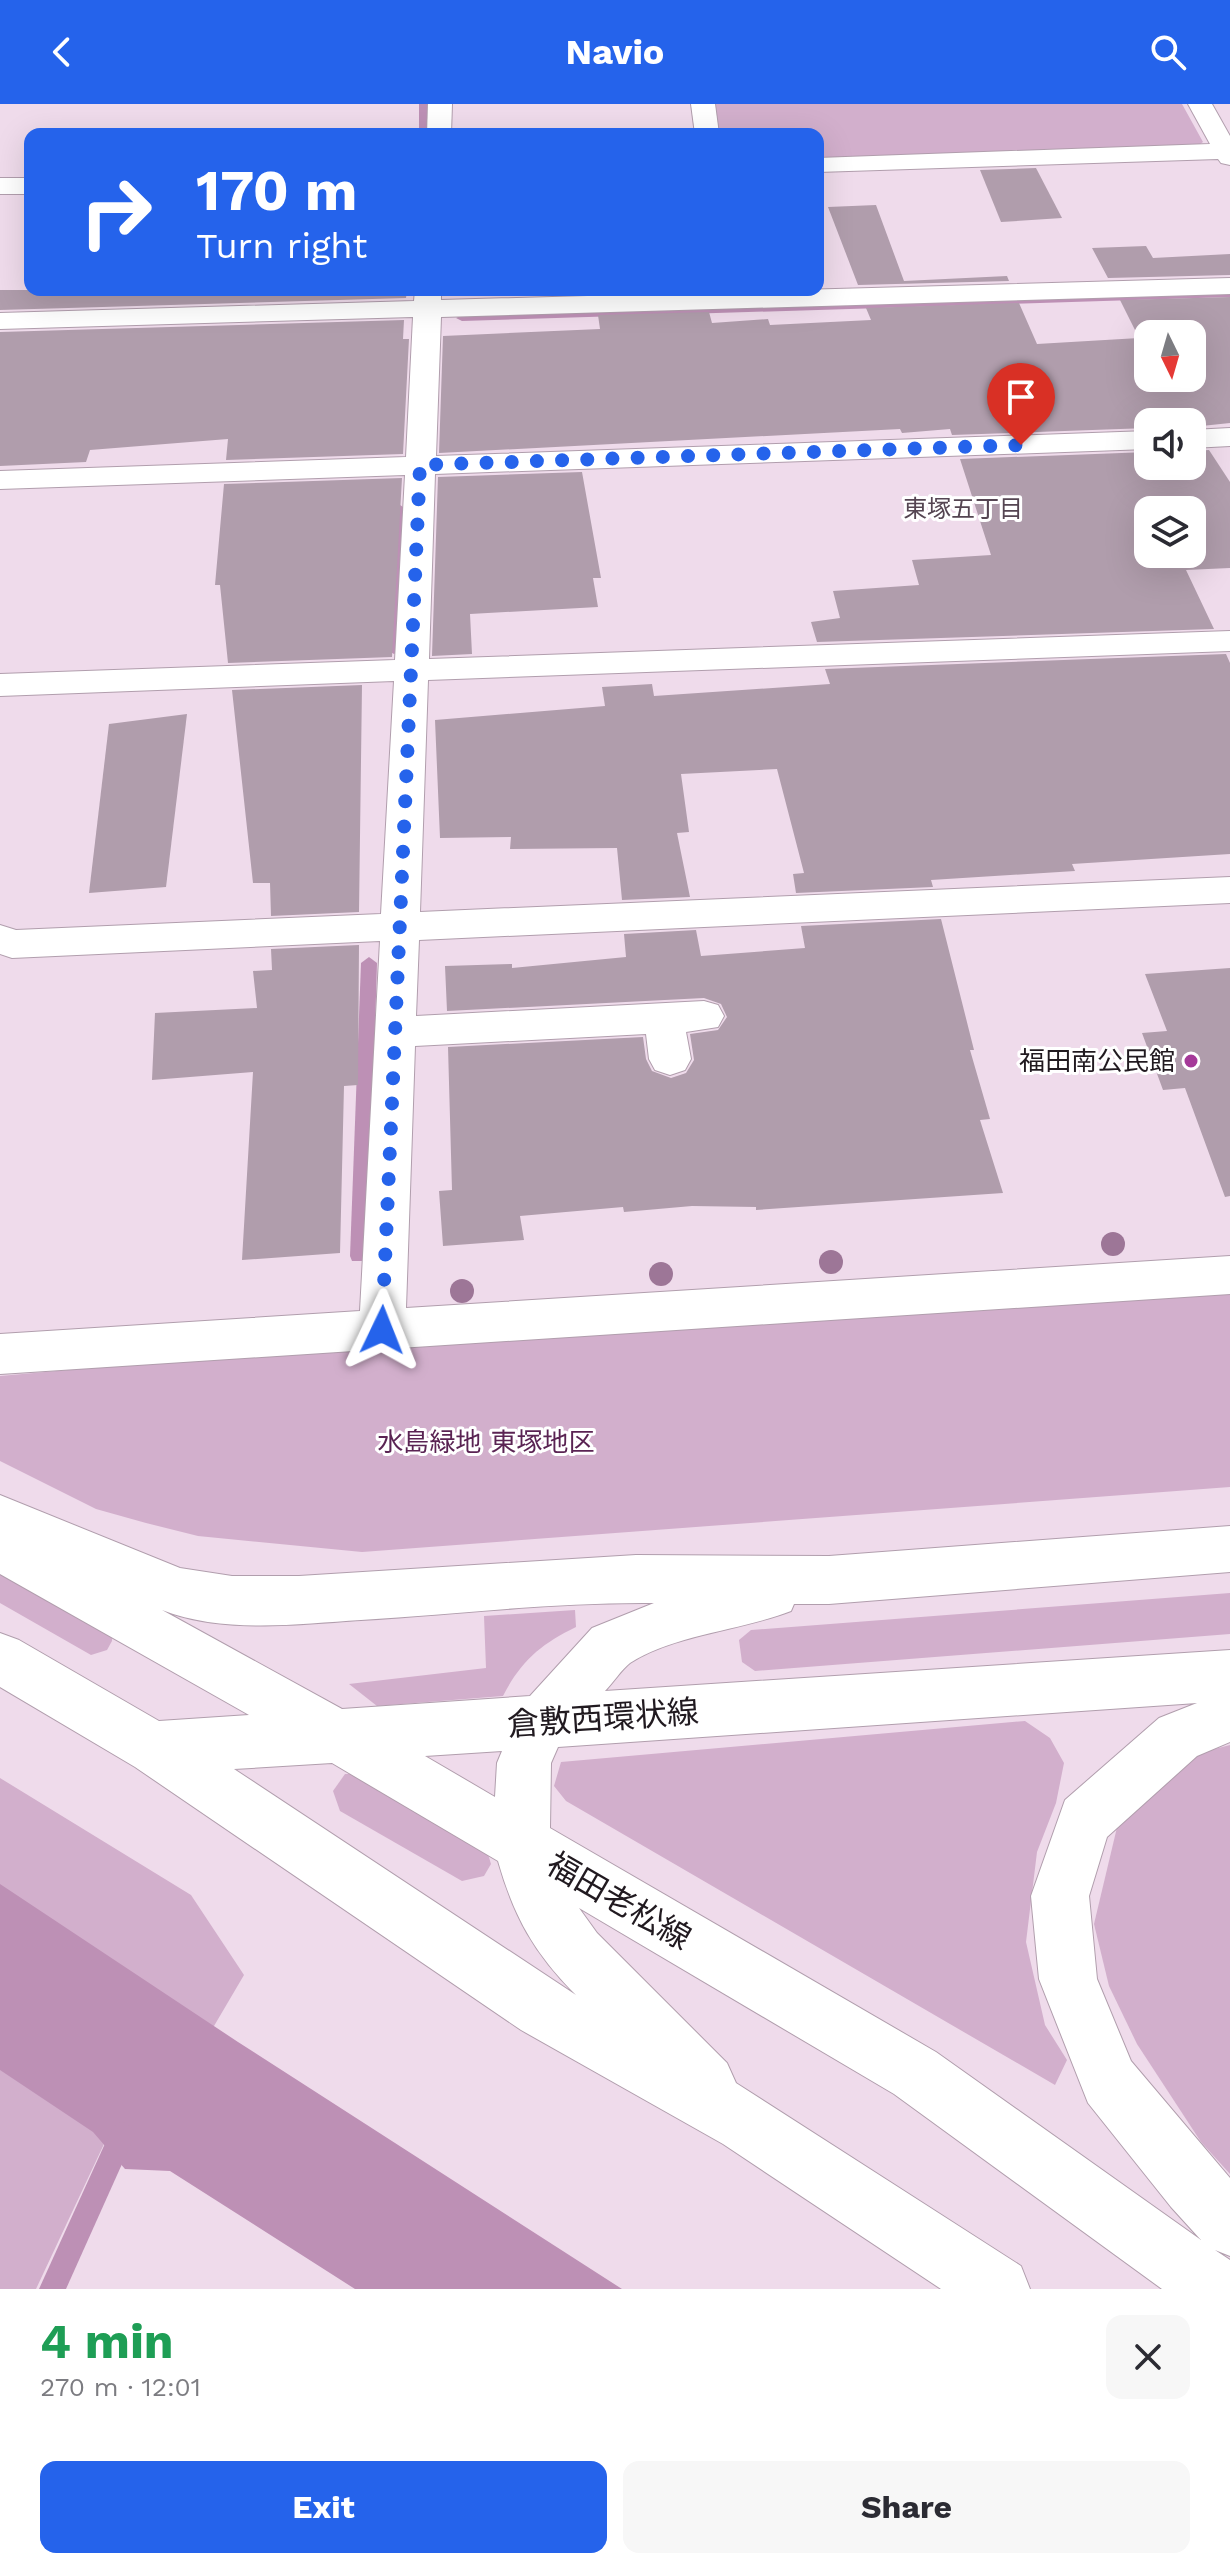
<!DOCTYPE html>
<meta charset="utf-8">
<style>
body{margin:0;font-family:"Work Sans","Noto Sans JP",sans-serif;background:#f7f7f7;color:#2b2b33;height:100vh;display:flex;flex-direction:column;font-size:30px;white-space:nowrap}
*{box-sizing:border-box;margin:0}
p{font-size:26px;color:#7c7c81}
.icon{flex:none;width:44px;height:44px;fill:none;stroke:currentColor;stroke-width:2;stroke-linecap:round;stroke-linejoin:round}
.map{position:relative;height:2185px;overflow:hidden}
.details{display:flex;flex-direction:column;background:#fff;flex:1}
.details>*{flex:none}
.guide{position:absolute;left:24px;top:24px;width:800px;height:168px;border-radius:16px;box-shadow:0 8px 32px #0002;background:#2563eb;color:#fff;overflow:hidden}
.needle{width:52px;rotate:175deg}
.fabs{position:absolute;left:1134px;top:216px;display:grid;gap:16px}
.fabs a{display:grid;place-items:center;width:72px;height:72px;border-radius:16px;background:#fff;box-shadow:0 8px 32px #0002;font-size:40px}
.pin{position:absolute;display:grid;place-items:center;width:68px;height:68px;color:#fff;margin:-82px -34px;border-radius:50% 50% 50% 0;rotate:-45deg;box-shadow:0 0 8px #0007}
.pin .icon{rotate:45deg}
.me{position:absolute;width:88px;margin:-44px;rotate:2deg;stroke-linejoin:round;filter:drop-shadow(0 0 6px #0008)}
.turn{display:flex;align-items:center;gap:28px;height:168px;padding:0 40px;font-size:36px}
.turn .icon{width:104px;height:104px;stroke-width:2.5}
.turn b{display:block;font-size:56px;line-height:68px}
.round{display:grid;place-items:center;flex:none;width:84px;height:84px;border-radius:16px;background:#f7f7f7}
.headline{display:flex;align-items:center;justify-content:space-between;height:136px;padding:0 40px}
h1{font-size:48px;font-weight:700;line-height:60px;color:#1e9e55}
.cta{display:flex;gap:16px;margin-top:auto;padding:16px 40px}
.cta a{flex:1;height:92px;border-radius:16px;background:#2563eb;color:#fff;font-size:32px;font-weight:700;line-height:92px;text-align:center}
.cta a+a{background:#f7f7f7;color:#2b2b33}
header{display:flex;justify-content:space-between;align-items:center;height:104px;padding:0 40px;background:#2563eb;color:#fff;font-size:36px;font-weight:700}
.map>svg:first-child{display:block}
.green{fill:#d2afcc}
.water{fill:#bd90b5}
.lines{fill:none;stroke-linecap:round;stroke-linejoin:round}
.stream{fill:#bd90b5;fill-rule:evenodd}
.building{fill:#b09dac;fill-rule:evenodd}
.minor-casing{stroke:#b19ead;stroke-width:2}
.secondary-casing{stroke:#b19ead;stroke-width:2}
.minor{fill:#fff;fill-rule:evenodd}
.secondary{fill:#fff;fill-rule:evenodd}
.tree{fill:#9d7697}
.route{stroke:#2563eb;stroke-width:14;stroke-dasharray:0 25.2}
.poi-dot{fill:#a53999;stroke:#fff;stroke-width:3}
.labels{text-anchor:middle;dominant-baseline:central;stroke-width:6;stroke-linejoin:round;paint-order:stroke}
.far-neighbourhood-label{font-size:24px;fill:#554552;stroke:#fff}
.poi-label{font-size:26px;fill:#211a20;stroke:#fff;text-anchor:end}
.park-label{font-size:26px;fill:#5a2353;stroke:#fff}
.near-street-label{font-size:32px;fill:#211a20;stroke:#fff}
</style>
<header><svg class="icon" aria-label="back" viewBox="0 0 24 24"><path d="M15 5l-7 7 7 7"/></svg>Navio<svg class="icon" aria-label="search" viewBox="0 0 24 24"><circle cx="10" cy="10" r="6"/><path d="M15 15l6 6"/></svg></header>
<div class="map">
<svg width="1230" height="2185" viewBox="0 0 1230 2185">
<rect width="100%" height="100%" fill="#efdbeb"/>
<g class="green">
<path d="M715,0h467l21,38 -7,5 -378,12v-25h-99z"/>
<path d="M1230,1187v196l-868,65 -164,-16 -52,-13 -50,-14 -96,-48v-85l158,-14z"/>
<path d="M0,1462l113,62 -1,13 -5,9 -16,5 -91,-52z"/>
<path d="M1230,1489v41l-475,37 -13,-9 -3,-22 12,-10z"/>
<path d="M575,1506l1,17c-35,17 -55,34 -73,69l-126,10 -28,-22 137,-16 -2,-52z"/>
<path d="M1025,1617l25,17 14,25 -8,40 -19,49 -11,90 19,83 22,35 -12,25 -489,-284 -12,-15 7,-24z"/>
<path d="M1230,1641v429l-29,-32 -64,-98 -28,-58 -15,-62 25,-105 61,-61z"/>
<path d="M345,1670h20l119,67 7,23 -7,12 -22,5 -122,-70 -7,-20z"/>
<path d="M0,1674l191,117 53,80 -30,51 -110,118 -68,145h-36z"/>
</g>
<path class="water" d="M0,1780l238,158 384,247h-267l-185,-118 -45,-2 -32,-37 -93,-62z"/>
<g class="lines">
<g class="stream">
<rect x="419" y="0" width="10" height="30"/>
<path d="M407,186h12v4l-10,2z"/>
<path d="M1230,187v6l-768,24 -6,-3 6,-3z"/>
<path d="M400,401l6,4 -5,141 -7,4 -7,-4 7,-141z"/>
<path d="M369,853l8,6 -9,293 -2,5h-14l-2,-5 11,-293z"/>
<path d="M122,2018l9,4 4,9 -69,154h-27l74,-163z"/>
</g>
</g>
<g class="building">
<path d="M1036,64l26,50 -61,4 -21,-52z"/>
<path d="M876,101l28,76 103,-5 2,5 -151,4 -30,-78z"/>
<path d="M1146,142l7,12 77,-4v21l-122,3 -16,-30z"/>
<path d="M0,186h407l-1,8 -406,12z"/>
<path d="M1230,193v126l-38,4v-5h-44v6l-196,7 -2,-6 -48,4 -2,-4 -461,24 4,-117 157,-7 -2,-14 111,-3 3,11 56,-4 2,6 101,-5 -5,-12 153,-5 18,41 102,-6 -19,-38zM1148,230h44v44h-44z"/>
<path d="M404,216l-1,19h6l-6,115 -177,6 2,-21 -138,11 -4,12 -86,4v-134z"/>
<path d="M1209,346l21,32v86l-44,2 28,59 -397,13 -6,-20 29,-4 -7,-27 86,-6 -7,-25 79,-5 -31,-96 188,-7v14h44v-15zM1148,406h44v44h-44z"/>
<path d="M582,368l19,106h-8l5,29 -128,7 2,40 -40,2 6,-179z"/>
<path d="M402,374l-10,179 -164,6 -8,-78h-5l9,-101z"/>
<path d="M1226,550l4,9v191l-158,10 3,7 -144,9 2,7 -137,6 -3,-19 11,-1 -27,-104 -96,5 8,58 -12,1 13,64 -68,3 -5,-52 -107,1 1,-12 -71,1 -5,-118 170,-14 -3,-19 50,-3 2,12 176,-12 -5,-15z"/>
<path d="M362,581l-3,227 -88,4 -1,-33h-17l-21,-193z"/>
<path d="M187,610l-21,173 -77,6 20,-169z"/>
<path d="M941,815l33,131h-4l20,69 -10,1 23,73 -247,17v-3l-64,-1 -68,6 -1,-5 -103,9 4,24 -81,6 -4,-55 13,-1 -4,-143 195,-10 3,22 6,12 19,7 15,-5 8,-13 -4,-26 28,-4 9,-13 -6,-13 -17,-6 -257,13 -2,-45 67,-2v4l114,-11 -2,-23 72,-4 5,26 104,-8 -4,-22z"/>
<path d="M359,841l-1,140 -14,1 -4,167 -98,7 11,-188 -101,8 3,-67 102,-5 -4,-37 19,-1 -1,-21z"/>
<path d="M1230,864v228l-5,1 -40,-109 -22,2 -21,-57 25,-2 -22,-57z"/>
</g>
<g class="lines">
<g class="minor-casing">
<g id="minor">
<path d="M428,0h24l-1,30h-24z"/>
<path d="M691,0h24l4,30h-24z"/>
<path d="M1188,0h24l18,32v29l-9,-2 -3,-4 -400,13v-14l392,-14z"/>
<rect x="0" y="74" width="30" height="16"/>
<path d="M1230,174v16l-789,23 -5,139 712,-25v18l-713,25 -6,185 801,-28v20l-802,29 -8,232 810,-35v26l-811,37 -3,76 288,-15 14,4 6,11 -6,11 -32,5 5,27 -6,11 -15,5 -15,-5 -6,-11 -3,-25 -231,12 -9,262 824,-52v38l-1230,80v-40l360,-23 20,-370 -368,17 -12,-4v-29l16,5 365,-16 13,-233 -394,15v-22l395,-14 10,-185 -405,14v-18l406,-14 7,-140 -413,12v-16l414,-12 1,-11h26v10z"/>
<path d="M1230,324v18l-38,2v-18z"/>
</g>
</g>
<g class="secondary-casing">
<path id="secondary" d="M0,1391l180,73 52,8h67l337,-21 193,1 401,-30v46l-401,32h-35l-3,7c-48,19 -119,24 -161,52 -9,7 -17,20 -25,28l625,-41v92l-33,14 -90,81 -18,59 8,83 34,82 99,117v78l-15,-6 15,10v29h-68l-268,-195 -315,-186 18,25 130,130 9,20 285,183 9,23h-89l-218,-145 -202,-114 -386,-263 -135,-80v-54l19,7 140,81 90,-6 -249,-141zM654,1499l-62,25 -62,68 -188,13 -180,-99c61,24 135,14 199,10 97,-6 196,-18 293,-17zM1197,1599l-38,15 -94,82 -34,96 8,83 49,124 83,104 30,33 -265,-188 -386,-224 1,-65 7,-16zM502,1647l-5,12 -2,34 -70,-41zM332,1659l166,98c16,56 36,92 78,134l-342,-226z"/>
</g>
<use href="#minor" class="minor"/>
<use href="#secondary" class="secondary"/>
</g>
<g class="tree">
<circle cx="1113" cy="1140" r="12"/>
<circle cx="831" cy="1158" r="12"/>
<circle cx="661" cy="1170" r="12"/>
<circle cx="462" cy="1187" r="12"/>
</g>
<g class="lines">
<path class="route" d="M382,1226l38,-865 601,-20"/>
</g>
<circle class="poi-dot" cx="1191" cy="957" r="8"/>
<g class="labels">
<g class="far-neighbourhood-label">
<text x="963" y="405">東塚五丁目</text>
</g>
<g class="poi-label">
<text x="1175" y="957">福田南公民館</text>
</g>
<g class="park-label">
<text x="486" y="1338">水島緑地 東塚地区</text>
</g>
<g class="near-street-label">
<text transform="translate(603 1614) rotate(-4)">倉敷西環状線</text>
<text transform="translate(619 1797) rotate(30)">福田老松線</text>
</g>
</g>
</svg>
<div class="fabs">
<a><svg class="needle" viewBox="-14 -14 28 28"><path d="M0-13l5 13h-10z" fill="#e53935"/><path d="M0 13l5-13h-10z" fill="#7c7c81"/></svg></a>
<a><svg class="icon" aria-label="sound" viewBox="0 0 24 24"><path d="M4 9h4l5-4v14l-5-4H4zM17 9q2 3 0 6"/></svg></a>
<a><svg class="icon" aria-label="layers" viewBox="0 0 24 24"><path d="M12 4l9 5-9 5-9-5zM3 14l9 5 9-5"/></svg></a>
</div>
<div class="pin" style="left:1021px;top:341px;background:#d93025"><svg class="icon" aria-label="arrive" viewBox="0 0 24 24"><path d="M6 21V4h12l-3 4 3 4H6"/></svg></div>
<svg class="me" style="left:382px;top:1226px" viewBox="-20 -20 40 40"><path d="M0-17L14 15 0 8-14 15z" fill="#2563eb" stroke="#fff" stroke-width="4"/></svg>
<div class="guide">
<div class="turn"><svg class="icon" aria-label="right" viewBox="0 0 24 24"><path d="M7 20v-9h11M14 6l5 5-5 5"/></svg><div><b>170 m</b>Turn right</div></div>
</div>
</div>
<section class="details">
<div class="headline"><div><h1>4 min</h1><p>270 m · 12:01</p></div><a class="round"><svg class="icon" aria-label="close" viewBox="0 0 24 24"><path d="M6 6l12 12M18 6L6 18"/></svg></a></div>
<div class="cta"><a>Exit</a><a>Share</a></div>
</section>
